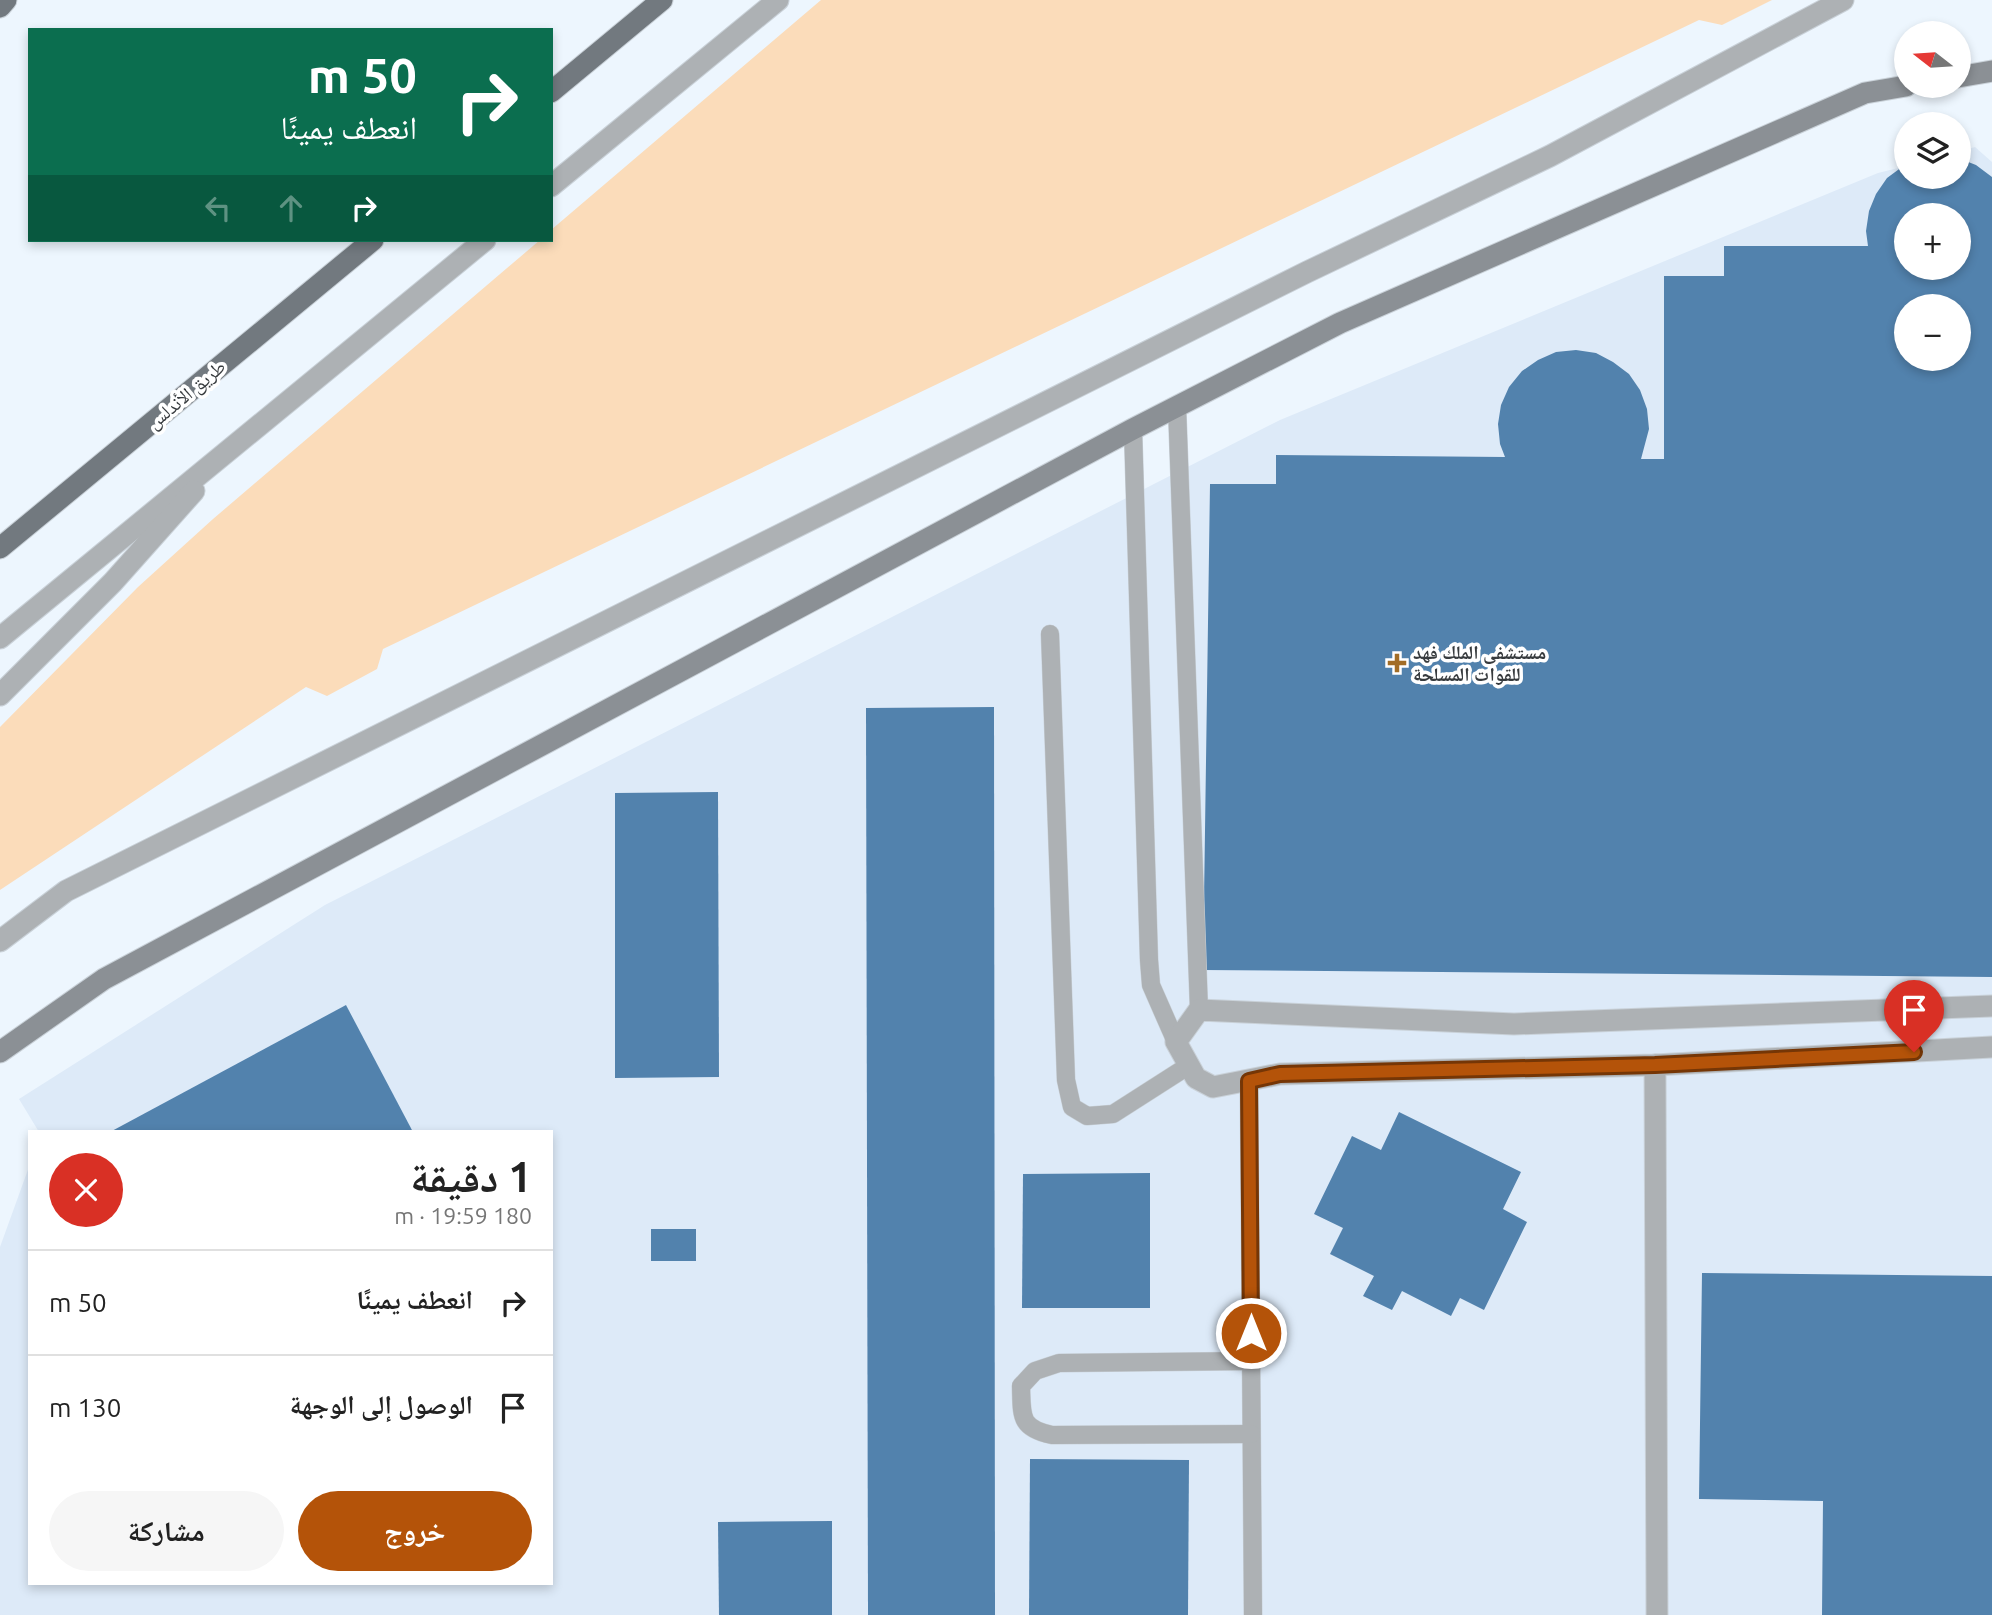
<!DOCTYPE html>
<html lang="ar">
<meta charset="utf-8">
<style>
body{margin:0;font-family:Ubuntu,"Noto Naskh Arabic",sans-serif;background:#f6f6f6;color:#222;direction:rtl;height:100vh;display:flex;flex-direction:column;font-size:26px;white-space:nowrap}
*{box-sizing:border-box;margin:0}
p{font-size:23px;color:#767676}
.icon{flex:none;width:38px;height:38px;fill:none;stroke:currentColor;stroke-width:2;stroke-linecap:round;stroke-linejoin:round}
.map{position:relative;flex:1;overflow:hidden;direction:ltr}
.side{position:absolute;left:28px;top:1130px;width:525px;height:455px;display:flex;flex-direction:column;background:#fff;border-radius:0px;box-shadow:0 4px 10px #0003;direction:rtl}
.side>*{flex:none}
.hud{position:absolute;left:28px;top:28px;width:525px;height:214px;border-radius:0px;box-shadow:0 4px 10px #0003;direction:rtl;background:#0b6e4f;color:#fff;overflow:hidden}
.needle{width:46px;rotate:287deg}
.fabs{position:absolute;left:1894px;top:21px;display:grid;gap:14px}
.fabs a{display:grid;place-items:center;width:77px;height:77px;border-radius:50%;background:#fff;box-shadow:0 4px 10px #0003;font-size:35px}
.pin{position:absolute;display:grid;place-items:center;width:60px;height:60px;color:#fff;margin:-72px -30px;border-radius:50% 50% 50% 0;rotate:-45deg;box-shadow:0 0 7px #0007}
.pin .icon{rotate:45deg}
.me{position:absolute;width:77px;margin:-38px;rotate:0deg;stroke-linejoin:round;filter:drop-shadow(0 0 5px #0008)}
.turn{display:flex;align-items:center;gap:24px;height:147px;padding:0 21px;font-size:32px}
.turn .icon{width:91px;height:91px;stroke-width:2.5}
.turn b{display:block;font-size:49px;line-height:60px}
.lanes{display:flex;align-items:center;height:66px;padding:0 21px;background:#0003;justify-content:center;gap:35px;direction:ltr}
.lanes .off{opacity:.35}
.round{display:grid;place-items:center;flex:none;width:74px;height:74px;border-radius:37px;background:#f6f6f6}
.overview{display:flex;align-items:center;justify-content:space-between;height:119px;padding:0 21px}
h1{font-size:42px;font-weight:700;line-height:52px}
.action{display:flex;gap:14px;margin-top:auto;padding:14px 21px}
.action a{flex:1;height:80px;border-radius:42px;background:#b45309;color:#fff;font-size:28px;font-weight:700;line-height:80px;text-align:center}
.action a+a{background:#f6f6f6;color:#222}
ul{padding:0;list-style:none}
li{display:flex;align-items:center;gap:21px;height:105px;padding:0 21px;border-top:2px solid #e0e0e0}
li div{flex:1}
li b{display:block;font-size:26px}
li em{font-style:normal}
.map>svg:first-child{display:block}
.built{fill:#ddeaf8;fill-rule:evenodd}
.green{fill:#fbdcba}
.building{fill:#5282ad;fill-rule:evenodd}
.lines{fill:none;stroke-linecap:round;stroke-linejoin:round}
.lane-casing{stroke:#c9d1d8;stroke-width:19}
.street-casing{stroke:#c9d1d8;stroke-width:23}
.secondary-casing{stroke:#c9d1d8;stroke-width:23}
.primary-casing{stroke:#c9d1d8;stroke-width:23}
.lane{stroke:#adb1b4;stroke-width:18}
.street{stroke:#adb1b4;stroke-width:21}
.secondary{stroke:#8b9095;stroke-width:21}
.primary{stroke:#72797f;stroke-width:21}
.route-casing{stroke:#753606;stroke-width:18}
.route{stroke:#b45309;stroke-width:12}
.poi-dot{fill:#a26d26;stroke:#fff;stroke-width:2.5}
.labels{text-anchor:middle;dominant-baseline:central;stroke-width:7;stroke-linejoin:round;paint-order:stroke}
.street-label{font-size:19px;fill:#373b3e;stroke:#fff}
.poi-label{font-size:19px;font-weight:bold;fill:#373b3e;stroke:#fff;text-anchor:start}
</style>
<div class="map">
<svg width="1992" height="1615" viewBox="0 0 1992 1615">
<rect width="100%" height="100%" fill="#edf6fe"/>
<path class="built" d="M1975,147l17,15v1453h-1992v-368l30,-83v420h521v-452h-512l-20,-33 306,-194 955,-485 598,-247 28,-7v11h52v-25zM1906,215h52v53h-52zM1906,306h52v53h-52z"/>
<path class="green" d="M821,0h951l-50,25 -23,-5 -1316,629 -6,20 -50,27 -21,-9 -306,203v-163l138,-140 75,-68 327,-279h11v-10z"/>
<g class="building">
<path d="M1958,158l18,7 16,12v800l-789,-7 7,-486h66v-29l229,2 -5,-13 -2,-20 3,-19 8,-18 13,-16 16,-11 18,-8 20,-2 20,3 17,9 16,12 11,16 7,19 2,20 -8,30h23v-183h60v-30h144l-2,-15 3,-20 7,-17 11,-16 19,-14v13h52zM1906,215h52v53h-52zM1906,306h52v53h-52z"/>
<path d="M994,707l1,908h-127l-2,-907z"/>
<path d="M718,792l1,285 -104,1v-285z"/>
<path d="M346,1005l67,127h-303z"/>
<path d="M1399,1112l122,60 -18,37 24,13 -43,88 -24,-12 -9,18 -49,-25 -10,19 -29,-14 11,-20 -44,-22 13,-26 -29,-14 38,-78 29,14z"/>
<path d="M1150,1173v135h-128l1,-134z"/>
<rect x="651" y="1229" width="45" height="32"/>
<path d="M1702,1273l290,3v339h-170l1,-114 -124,-2z"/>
<path d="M1030,1459l159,1 -1,155h-159z"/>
<path d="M832,1521v94h-113l-1,-93z"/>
</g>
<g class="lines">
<g class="lane-casing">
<g id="lane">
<path d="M1177,406l22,604"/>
<path d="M1133,429l16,531 2,25 25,57"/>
<path d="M1050,634l16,446 6,27 15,9 26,-2 75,-48"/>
<path d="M1249,1081l4,534"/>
<path d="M1251,1361l-192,2 -24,8 -14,15c1,30 -2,42 31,49l199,-1"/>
</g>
</g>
<g class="street-casing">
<g id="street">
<path d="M551,186l227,-186"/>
<path d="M0,638l485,-398"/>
<path d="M0,695l113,-113 81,-91"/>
<path d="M0,941l66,-50 1241,-619 243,-116 293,-156"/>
<path d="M1992,1006l-478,18 -315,-14 -23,32 20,36 17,9 67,-13 375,-9 337,-18"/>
<path d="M1655,1065l2,550"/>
</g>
</g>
<g class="secondary-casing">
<g id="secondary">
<path d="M1958,77l34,-6"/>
<path d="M0,1052l104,-73 1029,-550 207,-106 525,-230 41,-7"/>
</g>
</g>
<g class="primary-casing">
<g id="primary">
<path d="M0,7l6,-7"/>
<path d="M551,92l111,-92"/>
<path d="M0,548l373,-308"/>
</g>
</g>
<use href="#lane" class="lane"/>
<use href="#street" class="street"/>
<use href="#secondary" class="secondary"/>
<use href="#primary" class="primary"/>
</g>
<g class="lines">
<g class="route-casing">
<path id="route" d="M1251,1333l-2,-252 31,-7 375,-9 259,-13"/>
</g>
<use href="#route" class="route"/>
</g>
<path class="poi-dot" d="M1393.5 652.5h7v7h7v7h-7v7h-7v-7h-7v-7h7z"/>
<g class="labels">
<g class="street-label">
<text transform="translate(186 394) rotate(-40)">طريق الأندلس</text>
</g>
<g class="poi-label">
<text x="1413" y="652">مستشفى الملك فهد<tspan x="1413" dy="22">للقوات المسلحة</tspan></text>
</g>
</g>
</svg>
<div class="fabs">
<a><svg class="needle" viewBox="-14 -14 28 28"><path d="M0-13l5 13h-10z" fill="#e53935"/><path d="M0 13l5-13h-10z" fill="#767676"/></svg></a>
<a><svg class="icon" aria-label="layers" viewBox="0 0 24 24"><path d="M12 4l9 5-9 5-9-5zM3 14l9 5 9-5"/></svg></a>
<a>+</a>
<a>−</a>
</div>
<div class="pin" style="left:1914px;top:1052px;background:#d93025"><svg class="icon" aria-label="arrive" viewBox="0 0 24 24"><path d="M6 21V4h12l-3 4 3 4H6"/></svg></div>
<svg class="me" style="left:1251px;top:1333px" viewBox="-20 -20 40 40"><circle r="17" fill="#b45309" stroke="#fff" stroke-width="3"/><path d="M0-11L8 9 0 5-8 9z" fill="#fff"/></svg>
<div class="hud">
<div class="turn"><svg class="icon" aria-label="right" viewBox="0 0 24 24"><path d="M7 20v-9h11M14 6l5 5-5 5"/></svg><div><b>50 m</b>انعطف يمينًا</div></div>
<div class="lanes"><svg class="icon off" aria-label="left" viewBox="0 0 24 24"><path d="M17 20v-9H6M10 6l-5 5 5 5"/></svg><svg class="icon off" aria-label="ahead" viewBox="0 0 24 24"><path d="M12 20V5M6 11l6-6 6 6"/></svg><svg class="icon" aria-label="right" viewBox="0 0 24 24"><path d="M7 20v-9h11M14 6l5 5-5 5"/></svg></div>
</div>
<section class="side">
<div class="overview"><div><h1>1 دقيقة</h1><p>180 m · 19:59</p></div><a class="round" style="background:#d93025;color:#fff"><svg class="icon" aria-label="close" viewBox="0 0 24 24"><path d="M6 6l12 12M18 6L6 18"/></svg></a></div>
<ul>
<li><svg class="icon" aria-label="right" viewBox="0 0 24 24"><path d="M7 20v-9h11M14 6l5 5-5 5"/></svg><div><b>انعطف يمينًا</b></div><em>50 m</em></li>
<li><svg class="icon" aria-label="arrive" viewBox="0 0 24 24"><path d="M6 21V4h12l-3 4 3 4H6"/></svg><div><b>الوصول إلى الوجهة</b></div><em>130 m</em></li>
</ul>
<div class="action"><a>خروج</a><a>مشاركة</a></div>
</section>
</div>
